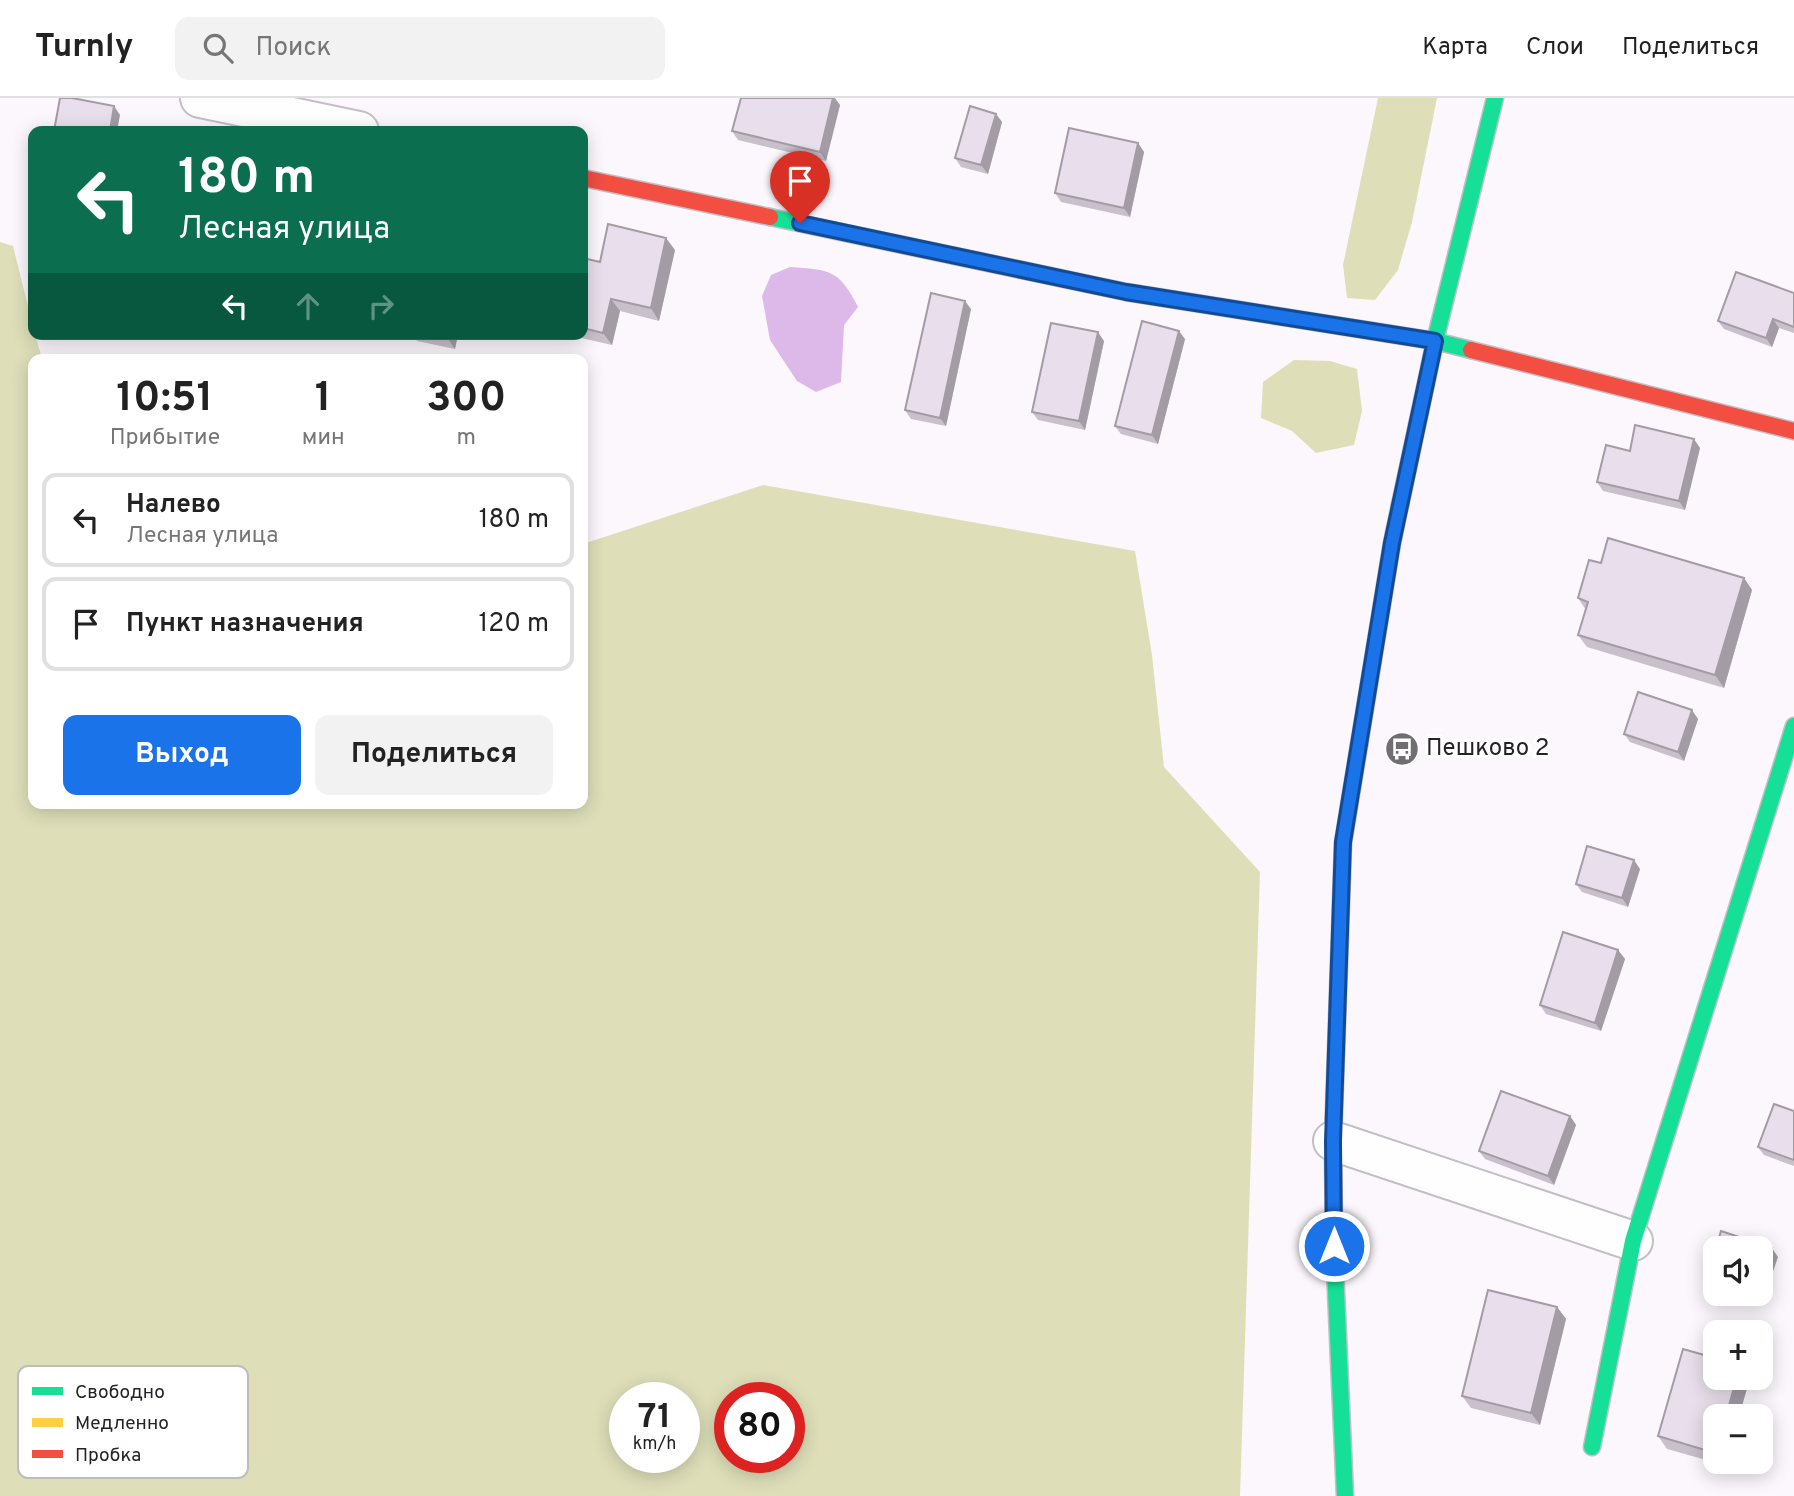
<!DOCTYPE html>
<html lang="ru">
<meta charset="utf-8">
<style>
body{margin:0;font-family:Overpass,sans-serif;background:#f2f2f2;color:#222;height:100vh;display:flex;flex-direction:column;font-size:26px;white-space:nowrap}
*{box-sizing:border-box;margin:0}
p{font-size:23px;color:#767676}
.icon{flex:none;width:38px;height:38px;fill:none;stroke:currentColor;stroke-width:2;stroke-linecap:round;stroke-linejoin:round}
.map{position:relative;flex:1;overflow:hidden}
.details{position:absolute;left:28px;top:256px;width:560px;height:455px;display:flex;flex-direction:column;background:#fff;border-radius:14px;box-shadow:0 4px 18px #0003}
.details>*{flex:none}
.top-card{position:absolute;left:28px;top:28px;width:560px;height:214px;border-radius:14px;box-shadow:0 4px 18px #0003;background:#0b6e4f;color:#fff;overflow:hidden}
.buttons{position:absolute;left:1703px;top:1138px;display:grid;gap:14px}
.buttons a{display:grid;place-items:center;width:70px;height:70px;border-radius:14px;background:#fff;box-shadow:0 4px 18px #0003;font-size:35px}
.speed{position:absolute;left:609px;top:1284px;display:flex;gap:14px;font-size:35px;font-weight:700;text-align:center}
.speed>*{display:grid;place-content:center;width:91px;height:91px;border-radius:50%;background:#fff;box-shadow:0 4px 18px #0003;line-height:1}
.speed small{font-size:18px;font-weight:400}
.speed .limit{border:10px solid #d22;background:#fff;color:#111}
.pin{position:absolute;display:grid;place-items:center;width:60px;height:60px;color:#fff;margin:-72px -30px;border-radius:50% 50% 50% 0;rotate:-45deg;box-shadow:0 0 7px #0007}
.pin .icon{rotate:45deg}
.me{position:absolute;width:77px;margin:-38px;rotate:0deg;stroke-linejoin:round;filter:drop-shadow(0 0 5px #0008)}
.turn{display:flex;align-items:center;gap:24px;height:147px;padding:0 35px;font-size:32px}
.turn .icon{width:91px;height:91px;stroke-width:2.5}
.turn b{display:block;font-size:49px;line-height:60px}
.lanes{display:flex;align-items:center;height:66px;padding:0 35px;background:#0003;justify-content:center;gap:35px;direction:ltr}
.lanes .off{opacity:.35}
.eta{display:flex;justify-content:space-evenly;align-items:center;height:119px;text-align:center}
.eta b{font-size:42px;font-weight:700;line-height:49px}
.button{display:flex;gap:14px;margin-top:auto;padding:14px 35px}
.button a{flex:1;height:80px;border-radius:14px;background:#1a73e8;color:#fff;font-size:28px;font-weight:700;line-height:80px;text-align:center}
.button a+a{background:#f2f2f2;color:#222}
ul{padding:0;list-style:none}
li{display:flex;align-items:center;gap:21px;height:94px;margin:0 14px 10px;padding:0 21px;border:4px solid #e0e0e0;border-radius:14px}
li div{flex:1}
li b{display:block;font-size:26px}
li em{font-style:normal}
header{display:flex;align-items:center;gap:42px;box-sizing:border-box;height:98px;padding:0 35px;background:#fff;border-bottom:2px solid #e0e0e0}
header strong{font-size:33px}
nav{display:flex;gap:38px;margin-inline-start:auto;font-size:24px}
.search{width:490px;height:63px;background:#f2f2f2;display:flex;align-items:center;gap:18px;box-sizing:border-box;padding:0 24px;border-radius:14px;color:#767676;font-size:26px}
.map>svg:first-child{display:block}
.green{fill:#dedfb9;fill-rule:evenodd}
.water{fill:#dcb9e8}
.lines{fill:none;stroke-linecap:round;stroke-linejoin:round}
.street-casing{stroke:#c3bfc5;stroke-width:42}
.fast-casing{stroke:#c3bfc5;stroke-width:19}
.slow-casing{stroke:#c3bfc5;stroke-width:19}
.jam-casing{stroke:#c3bfc5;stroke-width:19}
.street{stroke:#fefeff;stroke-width:38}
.fast{stroke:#16e098;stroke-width:16}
.slow{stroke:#ffcf43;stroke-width:16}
.jam{stroke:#f24e42;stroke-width:16}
.wall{fill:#c8c0cb}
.shaded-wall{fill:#a39ca5}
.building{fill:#e9dfec;stroke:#a39ca5;stroke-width:2}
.route-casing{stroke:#114b97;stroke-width:18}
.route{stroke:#1a73e8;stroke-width:12}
.labels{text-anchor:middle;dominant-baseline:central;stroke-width:7;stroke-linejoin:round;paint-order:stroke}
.poi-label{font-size:24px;fill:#262228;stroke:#fff;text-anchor:start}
.key{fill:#fff;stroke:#bebdbe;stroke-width:2}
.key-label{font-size:19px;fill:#262228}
</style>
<header>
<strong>Turnly</strong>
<div class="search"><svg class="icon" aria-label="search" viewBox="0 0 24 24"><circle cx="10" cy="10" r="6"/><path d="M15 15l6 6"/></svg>Поиск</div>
<nav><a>Карта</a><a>Слои</a><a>Поделиться</a></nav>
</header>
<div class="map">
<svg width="1794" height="1398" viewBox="0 0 1794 1398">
<rect width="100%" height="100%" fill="#fbf7fc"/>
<g class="green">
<path d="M1378,0h59l-25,124 -14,48 -23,30 -28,-2 -4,-33z"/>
<path d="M0,144l13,4 20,80v8h2l7,25h-9v444h550v-259l180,-59 372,66 17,104 12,112 96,105 -20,624h-1240zM625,1300h59v60h-59zM730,1300h59v60h-59z"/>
<path d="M1294,262l36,1 27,8 5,42 -8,34 -38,8 -24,-22 -31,-13 2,-36z"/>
</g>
<path class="water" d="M790,169c40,3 49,2 68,40l-14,18 -3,57 -25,10 -19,-11 -27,-41 -8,-44 9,-21z"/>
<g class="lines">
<g class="street-casing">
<g id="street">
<path d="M200,0l159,33"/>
<path d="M1333,1043l300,100"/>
</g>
</g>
<g class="fast-casing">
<g id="fast">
<path d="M770,119l356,75 309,49 36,9"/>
<path d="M1400,407l35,-164 60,-243"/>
<path d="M1592,1349l41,-206 161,-515"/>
<path d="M1345,1398l-11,-250 -1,-105 10,-298 16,-98"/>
</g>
</g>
<g class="slow-casing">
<path id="slow" d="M1359,647l33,-202 8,-38"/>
</g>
<g class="jam-casing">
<g id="jam">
<path d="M583,80l187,39"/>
<path d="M1471,252l323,81"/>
</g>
</g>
<use href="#street" class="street"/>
<use href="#fast" class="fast"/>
<use href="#slow" class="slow"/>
<use href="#jam" class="jam"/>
</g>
<g class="wall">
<path d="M840,7l-14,56 -88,-21 -6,-9z"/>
<path d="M996,16l6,8 -14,52 -27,-7 -6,-9z"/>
<path d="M1138,45l6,9 -14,65 -69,-15 -6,-9z"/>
<path d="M675,152l-16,71 -39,-10 -8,34 -44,-10 -1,-1h16v-76l17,4z"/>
<path d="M1794,195v40l-15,-5 -7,19 -48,-18 -6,-8z"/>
<path d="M971,211l-25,117 -35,-7 -6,-9z"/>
<path d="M412,236h46l-3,15 -38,-8z"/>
<path d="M1185,241l-27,105 -37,-10 -6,-8z"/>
<path d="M1104,243l-19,89 -47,-10 -6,-8z"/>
<path d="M1700,350l-15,62 -82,-19 -6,-9z"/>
<path d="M1601,465l143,15 8,12 -28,98 -137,-41 -9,-12 8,-25 -8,-12z"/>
<path d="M1698,621l-14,42 -54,-19 -6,-8z"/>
<path d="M1640,771l-12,38 -46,-15 -6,-8z"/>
<path d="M1618,852l7,9 -24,72 -55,-17 -6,-9z"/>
<path d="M1794,1013v55l-30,-11 -6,-8z"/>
<path d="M1570,1018l6,9 -22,60 -69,-26 -6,-8z"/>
<path d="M1715,1152v32h-2l-6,-9z"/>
<path d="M1778,1159l-15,42 -16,-6h13z"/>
<path d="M1557,1209l9,12 -26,106 -69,-17 -9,-12z"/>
<path d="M1750,1280l-11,38h-24v45h10l-1,4 -57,-16 -9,-13z"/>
</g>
<g class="shaded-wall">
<path d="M833,0h2l5,7 -14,56 -6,-9z"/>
<path d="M114,8l6,9 -3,16h-7z"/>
<path d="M996,16l6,8 -14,52 -7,-9z"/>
<path d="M1138,45l6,9 -14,65 -6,-9z"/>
<path d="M666,140l9,12 -16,71 -8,-13z"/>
<path d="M611,201l9,12 -8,34 -9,-12z"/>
<path d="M965,203l6,8 -25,117 -6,-8z"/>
<path d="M1773,221l6,9 -7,19 -6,-9z"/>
<path d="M1179,233l6,8 -27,105 -6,-9z"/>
<path d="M1098,234l6,9 -19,89 -6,-9z"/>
<path d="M447,236h11l-3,15 -9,-13z"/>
<path d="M1694,341l6,9 -15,62 -6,-9z"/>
<path d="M1744,480l8,12 -28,98 -9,-13z"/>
<path d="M1692,612l6,9 -14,42 -6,-9z"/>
<path d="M1634,762l6,9 -12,38 -6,-9z"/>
<path d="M1618,852l7,9 -24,72 -6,-8z"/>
<path d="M1570,1018l6,9 -22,60 -6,-9z"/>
<path d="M1772,1150l6,9 -15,42 -4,-6h1v-11z"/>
<path d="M1557,1209l9,12 -26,106 -9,-12z"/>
<path d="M1737,1279l13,1 -11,38h-13z"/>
</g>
<g class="building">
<path d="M60,0h12l42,8 -4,25h-56z"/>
<path d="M741,0h92l-13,54 -88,-21z"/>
<path d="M970,8l26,8 -15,51 -26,-7z"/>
<path d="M1069,30l69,15 -14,65 -69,-15z"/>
<path d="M608,126l58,14 -15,70 -40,-9 -8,34 -20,-5v-70l17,4z"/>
<path d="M1736,174l58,21v34l-21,-8 -7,19 -48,-17z"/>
<path d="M931,195l34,8 -25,117 -35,-8z"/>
<path d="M1142,223l37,10 -27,104 -37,-9z"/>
<path d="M1051,225l47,9 -19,89 -47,-9z"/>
<path d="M1635,327l59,14 -15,62 -82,-19 9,-37 24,6z"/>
<path d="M1608,440l136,40 -29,97 -137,-40 10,-33 -10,-4 11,-38 12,3z"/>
<path d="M1638,594l54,18 -14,42 -54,-18z"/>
<path d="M1587,748l47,14 -12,38 -46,-14z"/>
<path d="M1563,834l55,18 -23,73 -55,-18z"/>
<path d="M1501,993l69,25 -22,60 -69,-25z"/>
<path d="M1774,1006l20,7v49l-36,-13z"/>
<path d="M1721,1133l51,17 -12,34v-34h-44z"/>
<path d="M1715,1152v26l-8,-3z"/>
<path d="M1488,1192l69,17 -26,106 -69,-17z"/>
<path d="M1683,1251l32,9v19h22l-11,39h-11v37l-57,-17z"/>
</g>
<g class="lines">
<g class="route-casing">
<path id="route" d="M800,125l326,69 309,49 -43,202 -49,299 -10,299 1,105"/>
</g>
<use href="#route" class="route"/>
</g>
<defs>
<g id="bus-disc" transform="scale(1.75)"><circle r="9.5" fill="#716d72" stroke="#fff"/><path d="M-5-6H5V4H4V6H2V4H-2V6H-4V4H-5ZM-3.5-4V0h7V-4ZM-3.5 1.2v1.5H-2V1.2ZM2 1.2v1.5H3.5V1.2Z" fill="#fff"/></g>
</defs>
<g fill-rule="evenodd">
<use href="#bus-disc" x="1402" y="651"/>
</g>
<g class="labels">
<g class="poi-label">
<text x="1426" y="651">Пешково 2</text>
</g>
</g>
<rect x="18" y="1268" width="230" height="112" rx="10" class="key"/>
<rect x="32" y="1289" width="31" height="8" fill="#16e098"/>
<rect x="32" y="1320" width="31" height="9" fill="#ffcf43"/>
<rect x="32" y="1352" width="31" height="8" fill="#f24e42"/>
<g class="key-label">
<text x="75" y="1300">Свободно</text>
<text x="75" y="1331">Медленно</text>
<text x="75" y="1363">Пробка</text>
</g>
</svg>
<div class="buttons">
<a><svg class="icon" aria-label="sound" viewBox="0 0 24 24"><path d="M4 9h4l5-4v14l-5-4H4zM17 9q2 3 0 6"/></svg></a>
<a>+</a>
<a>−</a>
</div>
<div class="speed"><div>71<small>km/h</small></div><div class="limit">80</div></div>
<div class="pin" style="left:800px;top:125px;background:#d93025"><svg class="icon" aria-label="arrive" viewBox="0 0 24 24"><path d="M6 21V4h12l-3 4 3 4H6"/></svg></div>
<svg class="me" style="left:1334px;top:1148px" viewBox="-20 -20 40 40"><circle r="17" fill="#1a73e8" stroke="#fff" stroke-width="3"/><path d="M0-11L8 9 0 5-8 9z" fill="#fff"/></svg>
<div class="top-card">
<div class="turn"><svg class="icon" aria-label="left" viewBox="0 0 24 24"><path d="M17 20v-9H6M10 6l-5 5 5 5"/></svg><div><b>180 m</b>Лесная улица</div></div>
<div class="lanes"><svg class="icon" aria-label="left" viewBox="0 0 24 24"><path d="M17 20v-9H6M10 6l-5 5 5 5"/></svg><svg class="icon off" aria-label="ahead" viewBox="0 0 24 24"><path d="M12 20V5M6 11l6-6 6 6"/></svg><svg class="icon off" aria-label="right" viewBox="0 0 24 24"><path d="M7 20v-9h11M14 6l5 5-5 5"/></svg></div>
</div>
<section class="details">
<div class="eta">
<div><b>10:51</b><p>Прибытие</p></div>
<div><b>1</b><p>мин</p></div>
<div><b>300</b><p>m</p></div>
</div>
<ul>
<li><svg class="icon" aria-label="left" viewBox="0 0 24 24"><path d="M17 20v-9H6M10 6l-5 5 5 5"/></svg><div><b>Налево</b><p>Лесная улица</p></div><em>180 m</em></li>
<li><svg class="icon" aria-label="arrive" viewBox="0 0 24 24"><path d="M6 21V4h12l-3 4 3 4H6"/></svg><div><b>Пункт назначения</b></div><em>120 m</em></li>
</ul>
<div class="button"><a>Выход</a><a>Поделиться</a></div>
</section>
</div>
